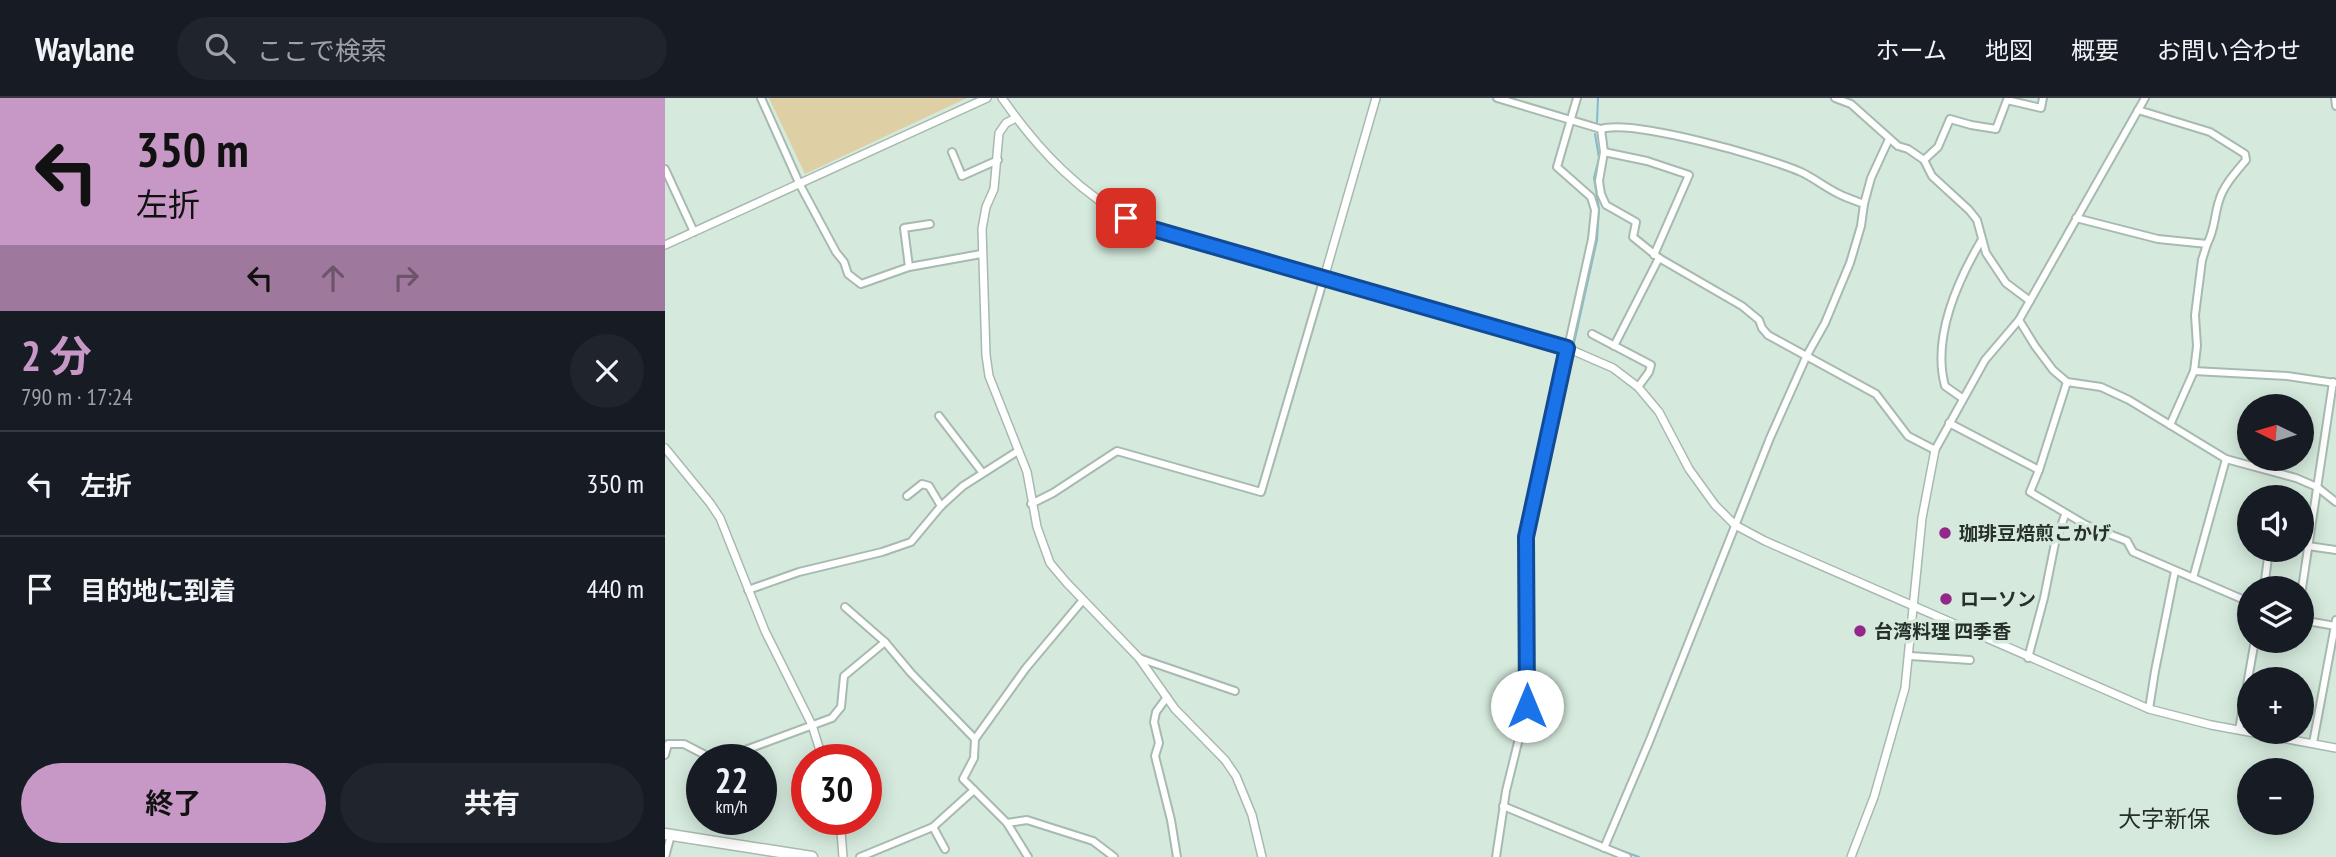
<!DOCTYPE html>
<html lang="ja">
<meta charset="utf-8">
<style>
body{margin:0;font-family:"PT Sans Narrow","Noto Sans JP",sans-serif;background:#20242c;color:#f1f3f6;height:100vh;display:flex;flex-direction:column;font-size:26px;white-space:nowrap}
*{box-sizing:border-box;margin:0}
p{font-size:23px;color:#9ea1a6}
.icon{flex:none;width:38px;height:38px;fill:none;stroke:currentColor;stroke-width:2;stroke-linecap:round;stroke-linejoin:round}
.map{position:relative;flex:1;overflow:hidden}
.drawer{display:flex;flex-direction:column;background:#171b24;width:665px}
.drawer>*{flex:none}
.hud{background:#c798c5;color:#111;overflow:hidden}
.needle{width:46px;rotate:275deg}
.tools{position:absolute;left:1572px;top:296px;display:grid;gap:14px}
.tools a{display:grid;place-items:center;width:77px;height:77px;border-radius:50%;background:#171b24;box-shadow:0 4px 18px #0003;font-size:35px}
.speed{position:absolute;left:21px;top:646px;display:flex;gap:14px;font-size:35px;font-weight:700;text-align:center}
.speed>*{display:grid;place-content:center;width:91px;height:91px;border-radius:50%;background:#171b24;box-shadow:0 4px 18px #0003;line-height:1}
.speed small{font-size:18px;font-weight:400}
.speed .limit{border:10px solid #d22;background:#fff;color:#111}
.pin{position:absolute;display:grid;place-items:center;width:60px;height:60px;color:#fff;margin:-30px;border-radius:14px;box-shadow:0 4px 10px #0006}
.me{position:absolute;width:77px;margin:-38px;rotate:0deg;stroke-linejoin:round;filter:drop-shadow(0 0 5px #0008)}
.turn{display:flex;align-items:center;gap:24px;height:147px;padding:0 21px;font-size:32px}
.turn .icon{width:91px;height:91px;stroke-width:2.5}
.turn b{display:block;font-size:49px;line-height:60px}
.lanes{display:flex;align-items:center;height:66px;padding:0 21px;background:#0003;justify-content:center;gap:35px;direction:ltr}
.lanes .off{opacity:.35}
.round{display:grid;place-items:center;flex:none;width:74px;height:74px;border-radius:37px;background:#20242c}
.overview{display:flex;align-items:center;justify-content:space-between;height:119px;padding:0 21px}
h1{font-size:42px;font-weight:700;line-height:52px;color:#c798c5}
.primary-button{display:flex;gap:14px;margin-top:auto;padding:14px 21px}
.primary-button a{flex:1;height:80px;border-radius:42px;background:#c798c5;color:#111;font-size:28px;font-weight:700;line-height:80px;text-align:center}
.primary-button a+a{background:#20242c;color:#f1f3f6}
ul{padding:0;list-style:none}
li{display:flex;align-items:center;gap:21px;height:105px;padding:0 21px;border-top:2px solid #363941}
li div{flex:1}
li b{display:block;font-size:26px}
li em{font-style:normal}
header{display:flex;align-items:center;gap:42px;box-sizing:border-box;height:98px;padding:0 35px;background:#171b24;border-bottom:2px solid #363941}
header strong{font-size:33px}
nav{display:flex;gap:38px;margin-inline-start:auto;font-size:24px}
.search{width:490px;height:63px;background:#20242c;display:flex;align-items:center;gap:18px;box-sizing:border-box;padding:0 24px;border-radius:38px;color:#9ea1a6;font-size:26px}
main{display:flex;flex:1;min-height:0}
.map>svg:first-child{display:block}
.green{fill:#dfcfa4}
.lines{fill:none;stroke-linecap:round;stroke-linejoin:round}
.stream{stroke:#81bad5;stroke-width:2}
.minor-casing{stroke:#a7baaf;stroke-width:10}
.tertiary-casing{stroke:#a7baaf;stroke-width:10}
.trunk-casing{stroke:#a7baaf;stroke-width:13}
.minor{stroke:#fff;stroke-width:6}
.tertiary{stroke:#fff;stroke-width:7}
.trunk{stroke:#fff;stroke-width:10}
.route-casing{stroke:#114b97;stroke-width:18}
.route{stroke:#1a73e8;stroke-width:12}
.poi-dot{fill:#94288a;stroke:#d5eadd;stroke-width:2.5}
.labels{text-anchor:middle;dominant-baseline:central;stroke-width:7;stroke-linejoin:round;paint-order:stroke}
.poi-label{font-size:19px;font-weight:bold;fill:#272f2b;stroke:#d5eadd;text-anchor:start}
.quarter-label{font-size:23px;fill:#272f2b;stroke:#d5eadd}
</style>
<header>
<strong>Waylane</strong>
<div class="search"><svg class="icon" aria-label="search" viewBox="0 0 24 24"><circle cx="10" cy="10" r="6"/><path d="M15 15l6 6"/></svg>ここで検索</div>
<nav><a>ホーム</a><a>地図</a><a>概要</a><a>お問い合わせ</a></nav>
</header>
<main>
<section class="drawer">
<div class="hud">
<div class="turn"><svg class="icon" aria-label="left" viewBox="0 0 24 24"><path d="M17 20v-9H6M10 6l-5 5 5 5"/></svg><div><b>350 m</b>左折</div></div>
<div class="lanes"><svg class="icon" aria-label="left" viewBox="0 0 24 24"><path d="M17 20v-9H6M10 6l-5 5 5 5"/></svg><svg class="icon off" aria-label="ahead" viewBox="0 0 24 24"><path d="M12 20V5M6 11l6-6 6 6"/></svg><svg class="icon off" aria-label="right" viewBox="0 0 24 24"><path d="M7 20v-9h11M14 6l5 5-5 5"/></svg></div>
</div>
<div class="overview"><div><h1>2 分</h1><p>790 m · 17:24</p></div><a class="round"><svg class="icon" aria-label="close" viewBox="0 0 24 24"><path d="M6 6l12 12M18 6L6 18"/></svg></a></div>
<ul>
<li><svg class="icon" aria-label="left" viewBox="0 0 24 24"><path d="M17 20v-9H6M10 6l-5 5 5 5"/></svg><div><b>左折</b></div><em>350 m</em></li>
<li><svg class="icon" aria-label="arrive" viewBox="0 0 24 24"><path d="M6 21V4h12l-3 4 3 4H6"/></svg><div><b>目的地に到着</b></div><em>440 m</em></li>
</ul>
<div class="primary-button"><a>終了</a><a>共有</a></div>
</section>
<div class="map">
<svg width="1671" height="759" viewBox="0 0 1671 759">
<rect width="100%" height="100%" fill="#d5eadd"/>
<path class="green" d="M104,0h198l-162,76z"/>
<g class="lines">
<g class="stream">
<path d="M932,24l1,-24"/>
<path d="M909,245l23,-103 2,-31 -5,-31 5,-20 -4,-24"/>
<path d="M865,588l1,-150 40,-177"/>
<path d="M843,697l22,-86"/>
<path d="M944,748l30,11"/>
</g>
<g class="minor-casing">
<g id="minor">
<path d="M96,0l39,87 36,67 8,10 4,12 13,10 48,-17 72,-13"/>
<path d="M832,0l104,31 3,23 -5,29 2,13 5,11 30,17 -3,15 26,21 83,48 17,14 3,8 6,7 108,59 32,42 27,14 50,-90 34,-40 126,-222"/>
<path d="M1170,0l16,6 47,42 10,3 16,11 8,16 37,34 8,10 9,33 20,30 24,18"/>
<path d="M1670,0l1,8"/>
<path d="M1473,12l72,22 35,22 1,6c-10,12 -23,26 -27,41 -5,15 -4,29 -12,43"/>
<path d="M936,31c32,-10 166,28 200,43 13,6 25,16 38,22 8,4 17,7 25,10"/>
<path d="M287,54l10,24 36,-16"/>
<path d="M939,54l43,9 42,14 -35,80"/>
<path d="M1259,62l14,-13 12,-28 21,6 25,4 11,-29 34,8 2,-10"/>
<path d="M0,71l29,63"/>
<path d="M1411,120l82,21 49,5 -5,16 -7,55 2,31 -3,25 -24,54"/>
<path d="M244,169l-5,-39 26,-4"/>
<path d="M1354,222l16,26 18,24 14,12 34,5 28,13 97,59 70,19 21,9 19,15"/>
<path d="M927,236l59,31 -2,7 -11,15"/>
<path d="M949,248l45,-88"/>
<path d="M1529,273l93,5 48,7"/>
<path d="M1297,300l-17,-12c-13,-48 12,-104 36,-145"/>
<path d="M274,318l43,56"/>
<path d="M1284,325l90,47 -9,22 56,33 41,16 6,11 116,50"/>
<path d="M1374,372l28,-88"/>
<path d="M242,398l15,-12 7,2 12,20 22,-20 55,-35"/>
<path d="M366,406l22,-11 64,-42 144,41 63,-214"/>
<path d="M1636,447l35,5"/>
<path d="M1528,480l33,-119"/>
<path d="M1599,490l5,-38"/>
<path d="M83,492l51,-18 83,-20 29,-10 30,-36"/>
<path d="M1636,497l32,-213"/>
<path d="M180,509l40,35 26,31 64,66"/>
<path d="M1636,522l35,6"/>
<path d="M1245,558l60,4"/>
<path d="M474,560l96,33"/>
<path d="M1363,560l16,-60 11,-55 10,-28"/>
<path d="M502,599l-11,15 -2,10 5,21 -4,13 16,64 6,37"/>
<path d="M1484,611l6,-38 20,-100"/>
<path d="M1574,632l16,-90"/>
<path d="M1648,645l23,-123"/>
<path d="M0,657l3,-11h16l27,14 18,-2 103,-38 9,-11 3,-31 41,-34"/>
<path d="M838,708l124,51"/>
<path d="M342,725l20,-3 66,21 21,16"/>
<path d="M268,729l12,22"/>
<path d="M939,750l45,-106 121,-304 37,-83 18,-32 25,-60 11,-37 3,-22 7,-26 18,-39"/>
<path d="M0,759l6,-22"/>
<path d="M195,759l73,-30 41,-37"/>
<path d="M363,759l-21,-34 -44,-44 11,-21 1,-19 51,-71 57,-68"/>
<path d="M831,759l10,-66 21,-85 -1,-169 66,-298 3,-29 -4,-13 -34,-30 20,-69"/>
</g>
</g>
<g class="tertiary-casing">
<g id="tertiary">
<path d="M337,0c37,53 79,97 137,127l428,123 46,20 25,19 21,25 30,57 26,36 20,20 30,16 384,168 62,16 125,23"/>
<path d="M351,20l-10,5 -7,10 -5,56 -8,18 -4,22 4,126 3,21 38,96 10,55 13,36 16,19 73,76 36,51 50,51 11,16 16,39 10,42"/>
<path d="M0,147l322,-147"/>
<path d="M659,180l52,-180"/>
<path d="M0,350l45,55 10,15 45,113 47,94 11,35"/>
<path d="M175,721l3,38"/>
<path d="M1186,759l23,-60 31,-109 17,-170 13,-68"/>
</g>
</g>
<g class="trunk-casing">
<path id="trunk" d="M0,736l147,23"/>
</g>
<use href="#minor" class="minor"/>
<use href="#tertiary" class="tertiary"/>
<use href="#trunk" class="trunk"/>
</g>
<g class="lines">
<g class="route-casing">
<path id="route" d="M461,120l13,7 428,123 -41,189 1,169"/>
</g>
<use href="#route" class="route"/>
</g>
<g class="poi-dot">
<circle cx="1280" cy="435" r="7"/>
<circle cx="1281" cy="501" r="7"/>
<circle cx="1195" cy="533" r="7"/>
</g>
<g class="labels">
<g class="poi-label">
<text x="1294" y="435">珈琲豆焙煎こかげ</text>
<text x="1295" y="501">ローソン</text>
<text x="1209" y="533">台湾料理 四季香</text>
</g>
<g class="quarter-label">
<text x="1499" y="720">大字新保</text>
</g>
</g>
</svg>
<div class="tools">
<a><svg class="needle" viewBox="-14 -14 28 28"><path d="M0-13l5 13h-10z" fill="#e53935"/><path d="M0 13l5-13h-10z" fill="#9ea1a6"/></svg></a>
<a><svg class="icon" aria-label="sound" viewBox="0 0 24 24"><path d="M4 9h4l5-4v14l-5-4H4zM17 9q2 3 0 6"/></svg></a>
<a><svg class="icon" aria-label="layers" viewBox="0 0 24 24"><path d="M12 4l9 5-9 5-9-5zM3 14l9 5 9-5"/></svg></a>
<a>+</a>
<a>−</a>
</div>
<div class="speed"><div>22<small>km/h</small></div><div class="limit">30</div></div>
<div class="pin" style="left:461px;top:120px;background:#d93025"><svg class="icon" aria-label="arrive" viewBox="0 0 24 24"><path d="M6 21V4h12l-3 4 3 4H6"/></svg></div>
<svg class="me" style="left:862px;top:608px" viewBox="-20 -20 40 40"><circle r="19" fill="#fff"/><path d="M0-13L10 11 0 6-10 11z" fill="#1a73e8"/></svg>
</div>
</main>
